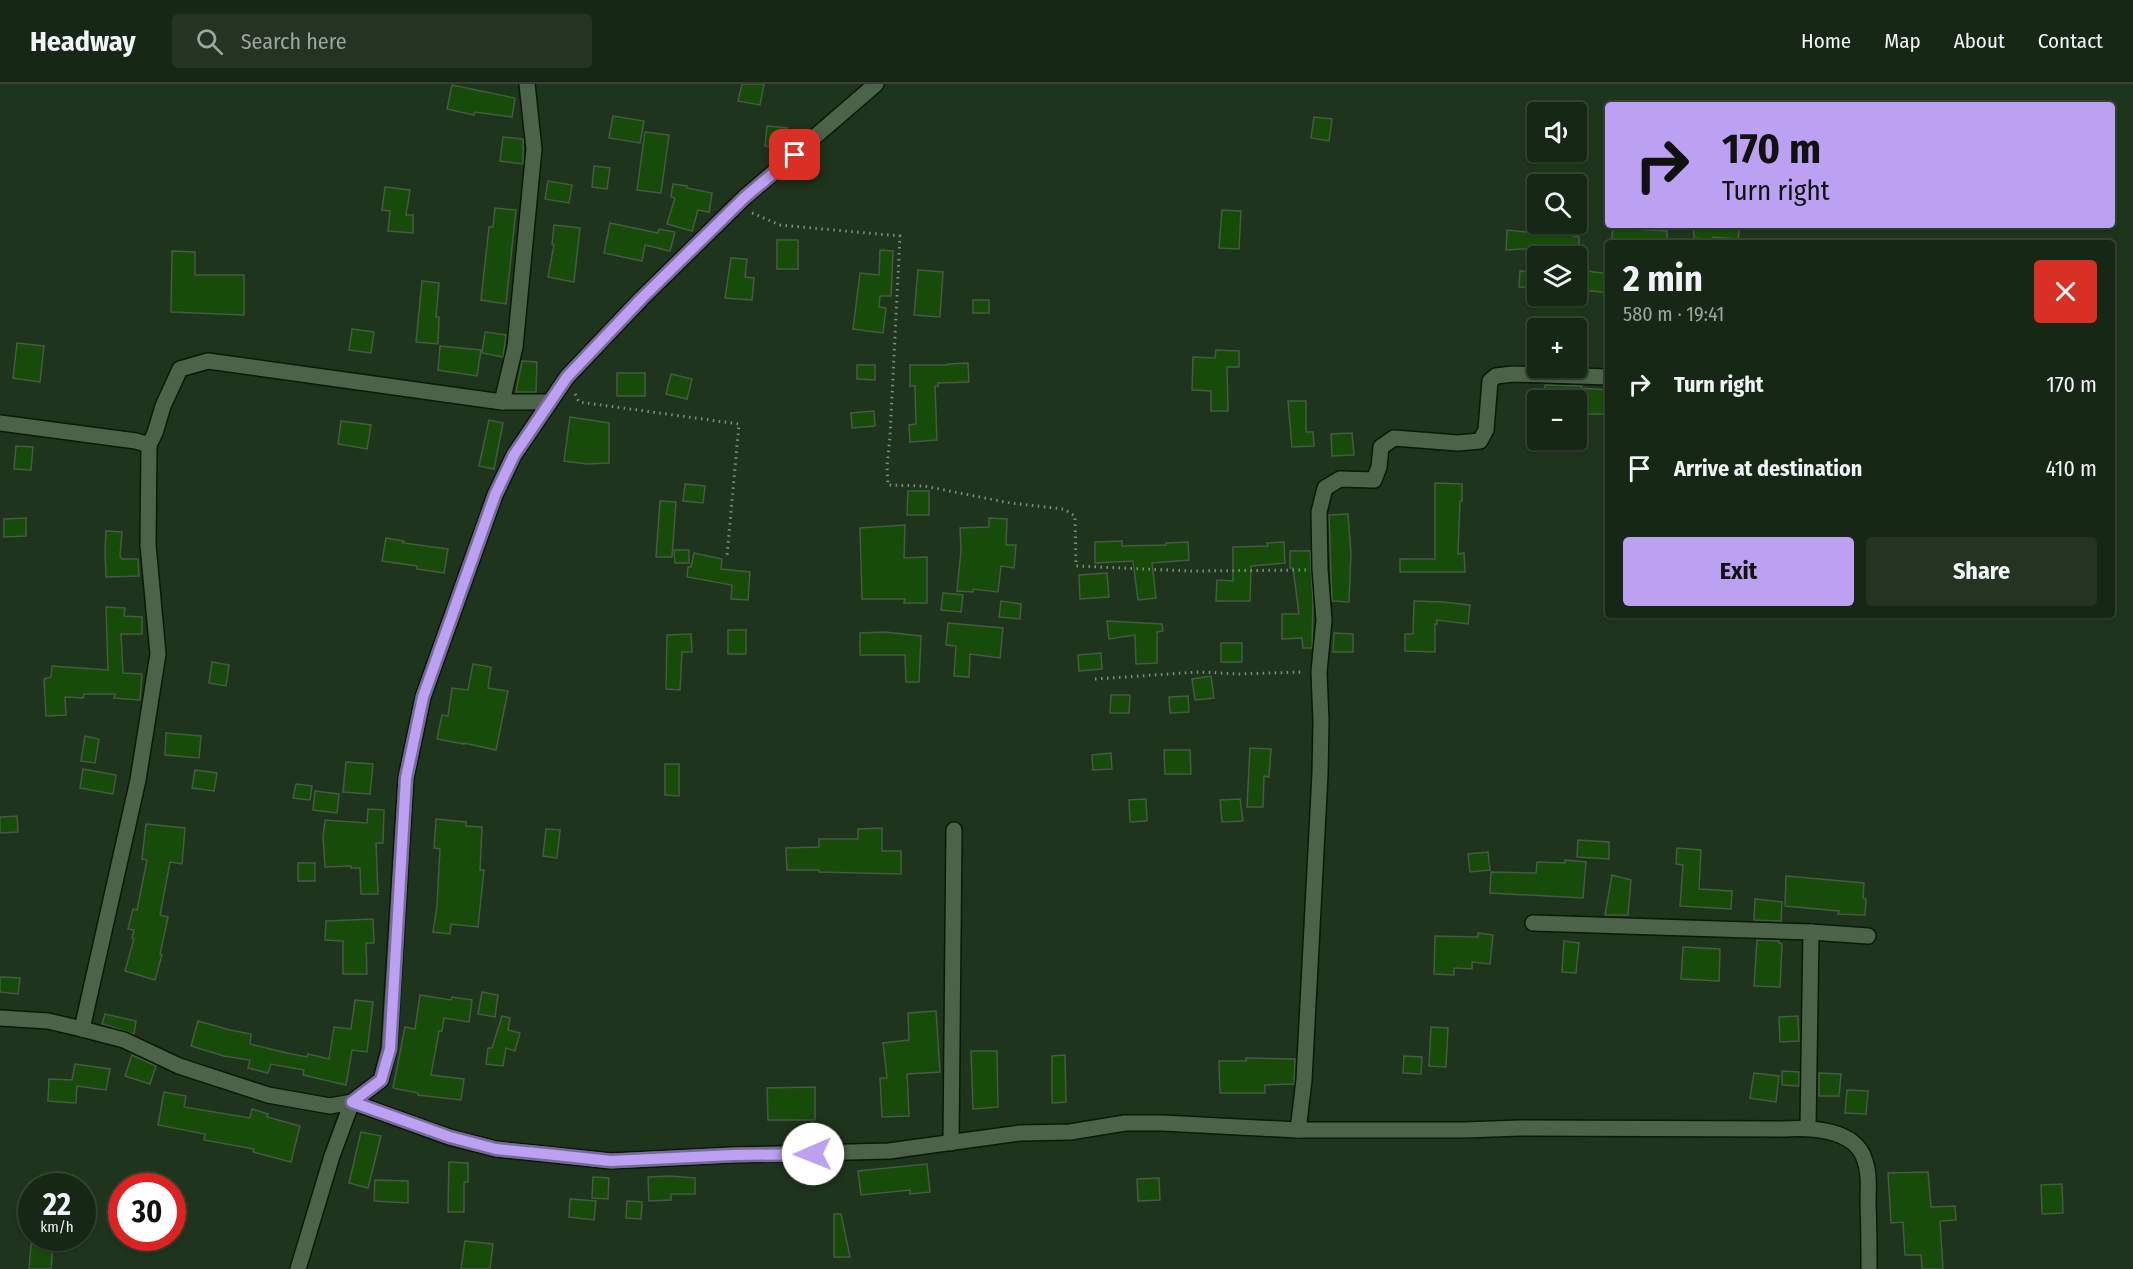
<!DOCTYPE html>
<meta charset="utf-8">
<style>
body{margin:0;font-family:"Fira Sans Condensed",sans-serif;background:#243322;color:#f1f3f6;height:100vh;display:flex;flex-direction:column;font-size:22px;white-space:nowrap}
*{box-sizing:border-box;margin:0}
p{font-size:20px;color:#9ea5a0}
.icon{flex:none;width:33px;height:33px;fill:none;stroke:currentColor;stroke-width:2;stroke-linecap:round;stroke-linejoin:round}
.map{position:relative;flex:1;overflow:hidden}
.drawer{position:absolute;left:1605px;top:156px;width:510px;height:378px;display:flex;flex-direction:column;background:#172715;border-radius:6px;box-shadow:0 2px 4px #0004,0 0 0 2px #364434}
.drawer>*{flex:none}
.top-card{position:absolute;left:1605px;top:18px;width:510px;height:126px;border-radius:6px;box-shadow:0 2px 4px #0004,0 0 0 2px #364434;background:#bca0f2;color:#111;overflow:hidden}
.buttons{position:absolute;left:1527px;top:18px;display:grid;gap:12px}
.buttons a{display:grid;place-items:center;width:60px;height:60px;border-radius:6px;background:#172715;box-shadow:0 2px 4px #0004,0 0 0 2px #364434;font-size:30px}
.speed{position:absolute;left:18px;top:1089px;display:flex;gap:12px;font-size:30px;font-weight:700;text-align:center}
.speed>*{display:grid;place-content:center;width:78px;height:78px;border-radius:50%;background:#172715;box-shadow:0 2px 4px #0004,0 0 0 2px #364434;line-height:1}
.speed small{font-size:15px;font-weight:400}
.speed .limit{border:9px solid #d22;background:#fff;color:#111}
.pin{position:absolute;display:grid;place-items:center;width:51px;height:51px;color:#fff;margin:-26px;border-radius:12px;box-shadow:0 3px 9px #0006}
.me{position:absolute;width:66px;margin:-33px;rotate:269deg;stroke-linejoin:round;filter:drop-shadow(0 0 4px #0008)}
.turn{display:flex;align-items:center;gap:21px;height:126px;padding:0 18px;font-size:27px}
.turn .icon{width:78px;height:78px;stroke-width:2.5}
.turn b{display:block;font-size:42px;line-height:51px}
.round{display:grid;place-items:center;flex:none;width:63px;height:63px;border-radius:6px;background:#243322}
.overview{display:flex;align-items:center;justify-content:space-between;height:102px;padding:0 18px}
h1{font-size:36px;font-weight:700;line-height:45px}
.button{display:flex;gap:12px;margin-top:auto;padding:12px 18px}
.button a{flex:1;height:69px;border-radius:6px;background:#bca0f2;color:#111;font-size:24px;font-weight:700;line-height:69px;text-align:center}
.button a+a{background:#243322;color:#f1f3f6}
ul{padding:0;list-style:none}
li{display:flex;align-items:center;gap:18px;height:84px;padding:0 18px}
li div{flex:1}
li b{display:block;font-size:22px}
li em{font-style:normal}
header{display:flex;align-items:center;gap:36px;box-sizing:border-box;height:84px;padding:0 30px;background:#172715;border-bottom:2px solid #364434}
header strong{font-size:28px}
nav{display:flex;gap:33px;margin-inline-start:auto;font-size:21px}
.search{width:420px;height:54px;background:#243322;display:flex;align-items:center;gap:15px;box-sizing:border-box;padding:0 21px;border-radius:6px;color:#9ea5a0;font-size:22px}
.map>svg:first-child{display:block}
.building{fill:#164b09;stroke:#455b41;stroke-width:1.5}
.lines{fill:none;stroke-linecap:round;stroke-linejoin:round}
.street-casing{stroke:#081b05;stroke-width:18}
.path{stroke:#7f8f7c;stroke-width:3;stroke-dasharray:1.5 4.5;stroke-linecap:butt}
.street{stroke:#4d6349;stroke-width:15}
.route-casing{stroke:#7a689d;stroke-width:15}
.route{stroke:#bca0f2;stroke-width:10}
</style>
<header>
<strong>Headway</strong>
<div class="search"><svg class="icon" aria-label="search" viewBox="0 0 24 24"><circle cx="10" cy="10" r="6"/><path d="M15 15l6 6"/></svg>Search here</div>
<nav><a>Home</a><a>Map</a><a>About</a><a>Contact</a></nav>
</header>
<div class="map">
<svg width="2133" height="1185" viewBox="0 0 2133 1185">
<rect width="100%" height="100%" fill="#1f341c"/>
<g class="building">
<path d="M742,0h22l-4,21 -22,-4z"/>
<path d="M452,1l63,13 -3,19 -37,-5 -1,3 -27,-6z"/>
<path d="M613,32l31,5 -4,22 -31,-5z"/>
<path d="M1314,33l18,2 -3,22 -18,-3z"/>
<path d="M767,42l20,2 -1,19 -21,-1z"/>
<path d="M645,48l24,3 -8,58 -24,-3z"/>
<path d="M503,53l20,2v25l-23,-3z"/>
<path d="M594,82l16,2 -3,21 -15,-2z"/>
<path d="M548,97l24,4 -3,18 -24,-4z"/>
<path d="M673,100l14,2v2l25,5 -3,19 -11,-2 -6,21 -25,-7 8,-26 -4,-1z"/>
<path d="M385,103l25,3 -4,25h7v18l-25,-2 2,-20 -8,-1z"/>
<path d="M495,124l21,2 -10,94 -25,-4 8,-73h4z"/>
<path d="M1222,126l19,1 -2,38 -20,-1z"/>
<path d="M610,139l48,10 1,-4 16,3 -5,19 -25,-6 -3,16 -38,-8z"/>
<path d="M1542,140h29v12l8,1v8l-73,5 1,-20 36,4z"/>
<path d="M554,141l26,3 -6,54 -26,-5 6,-32 -2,-1z"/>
<path d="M1693,141h47l-2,14 -25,-2v3l-19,-2z"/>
<path d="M1613,144l54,3v12h-56z"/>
<rect x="777" y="156" width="21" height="29"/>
<path d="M880,166l13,1 -2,45h-11l-1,11 7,1 -3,25 -30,-4 7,-56 19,2z"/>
<path d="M172,167l23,1v23h49v40l-73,-3z"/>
<path d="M731,174l16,1 -2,18 9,1 -2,22 -27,-2z"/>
<path d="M918,186l25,2 -3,45 -26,-2z"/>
<path d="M1520,187l18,2v15l-19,-1z"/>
<path d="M1587,187l21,3v19l-24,-3z"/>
<path d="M422,197l17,2 -3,34h3l-1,27 -22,-2z"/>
<rect x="973" y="216" width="16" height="13"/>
<path d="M352,245l22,3 -3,21 -22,-3z"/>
<path d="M485,248l21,3 -3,22 -21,-4z"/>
<path d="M17,259l27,3 -4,36 -27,-4z"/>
<path d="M440,262l41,4 -4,26 -39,-6z"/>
<path d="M1216,266l23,1v16h-12l1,44h-17v-20l-19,-1 1,-33 22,1z"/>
<path d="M522,277l15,1 -1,30h-20z"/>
<path d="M968,279l1,19 -31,1v3h-3l2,54 -27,2 -1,-17 7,-1 -1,-38h-5v-21h38v-1z"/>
<path d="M857,281h18v15l-18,-1z"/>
<rect x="617" y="289" width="28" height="23"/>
<path d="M671,290l21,5 -5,20 -21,-5z"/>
<path d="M1545,301l37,1 -1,2 27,2v24h-32v-14h-33z"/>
<path d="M1288,317h18v31h7l1,14 -22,1z"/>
<path d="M874,327l1,15 -23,2 -1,-15z"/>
<path d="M570,333l39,6v40l-22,1 -23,-3z"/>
<path d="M489,336l14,3 -9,46 -15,-3z"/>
<path d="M341,337l30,4 -4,24 -29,-5z"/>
<path d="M1352,349l2,22 -22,1 -1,-22z"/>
<path d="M16,362l17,1 -2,23 -17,-1z"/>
<path d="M1435,399l27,1v17h-2l-2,53 6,-1 1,19h-65v-13h35z"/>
<path d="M685,400l20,2 -2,17 -20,-2z"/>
<path d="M908,407h21v24h-22z"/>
<path d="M660,417l16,1 -4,55h-16z"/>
<path d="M1348,430l3,39 -2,49 -17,-1 -3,-86z"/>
<path d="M26,434v18l-22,1v-18z"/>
<path d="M989,434l18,1 -1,26h10l-2,23 -13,-2 -3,26 -25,-3v3l-16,-1 4,-41 -1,-22 29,-1z"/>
<path d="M905,441l-1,33 23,-1v46h-23l1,-4h-43l-2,-71z"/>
<path d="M106,447l16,1 -2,24 2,3h16l1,17 -33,1 -1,-26z"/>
<path d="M386,454l18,3 -1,2 45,6 -4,24 -27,-4v-3l-35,-5z"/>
<path d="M1122,457v5l44,-1v-2l22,-1 1,18 -37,3 4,35 -18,2 -5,-39 -38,2v-21z"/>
<path d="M1284,458l1,21 -34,3 -1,35h-34l1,-21 16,1v-34l35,-1 -1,-3z"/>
<path d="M674,466h15v13h-14z"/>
<path d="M1290,467h20l3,50 -1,47h-9l-1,-10 -20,1v-25h17l-6,-46h-3z"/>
<path d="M694,469l28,6 -1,10 29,3 -2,28 -17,-1 1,-14 -45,-8 1,-10h3z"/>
<path d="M1107,489l2,24 -29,2 -1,-24z"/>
<path d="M943,509l20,2 -2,17 -20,-2z"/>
<path d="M1001,517l20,3 -1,15 -21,-2z"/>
<path d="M1414,517l29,1 27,3 -2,19 -31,-4v4h-2v28l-30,-1v-17h8z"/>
<path d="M106,523l19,1 -1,8 18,1v17h-21l2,39 19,1 -2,26 -26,-2 1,-4h-31l-1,4 -18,-1 1,18 -20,1 -2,-37 7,-2 1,-11 56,4z"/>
<path d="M1107,537l55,3 1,7 -6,1v31l-21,1 -1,-29 -26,4z"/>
<path d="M948,539l55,5 -3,30 -30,-4 -1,23 -15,-1 2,-30 -10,-1z"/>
<rect x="728" y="546" width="18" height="24"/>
<path d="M885,548l36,4 -2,46h-13l-1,-27h-45v-22z"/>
<path d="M1334,549l19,1v18h-20z"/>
<path d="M691,550l1,18h-10l-2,38 -14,-1 1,-54z"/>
<rect x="1221" y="559" width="21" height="19"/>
<path d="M1101,569l1,16 -23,2 -1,-16z"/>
<path d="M212,578l17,3 -3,21 -17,-3z"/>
<path d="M473,580l18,3 -3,21 20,3 -12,59 -32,-7v1l-27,-5 5,-24 6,1 4,-28 16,2z"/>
<path d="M1211,592l3,22 -19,2 -3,-21z"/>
<path d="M1111,611h19l-1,18h-19z"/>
<path d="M1188,612l1,16 -19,1 -1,-16z"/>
<path d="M166,649l35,3 -2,22 -34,-3z"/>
<path d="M85,652l14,3 -4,24 -14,-2z"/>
<path d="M1250,664l21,1 -2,28 -5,-1 -1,31h-16z"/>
<path d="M1164,666h26l1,24h-26z"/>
<path d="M1111,669l1,16 -19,1 -1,-15z"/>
<path d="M346,678l27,2 -3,30 -27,-2z"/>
<path d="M665,680h14v32l-14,-1z"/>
<path d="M83,685l33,6 -3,19 -33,-6z"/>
<path d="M195,686l22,3 -3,18 -22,-3z"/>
<path d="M296,700l16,2 -2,14 -17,-2z"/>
<path d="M315,707l24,3 -2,19 -24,-3z"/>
<path d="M1146,715l1,22 -17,1 -1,-22z"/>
<path d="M1240,715l3,22 -21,1 -2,-22z"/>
<path d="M368,725l16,1 -1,33h-7l2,51h-17l-1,-26h-9v-2l-26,1 -2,-30 2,-17 42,3z"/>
<path d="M17,732l1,16 -18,1v-16z"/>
<path d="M436,735l30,3v4l16,1 -2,43h4l-6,57 -27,-3 -1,10 -17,-2 4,-26 3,-57 -6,-1z"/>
<path d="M146,740l39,4 -3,36 -12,-2 -10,53 8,2 -8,37 2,1 -7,25 -30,-9 9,-32 -2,-1 2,-8 -6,-1 5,-20 4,1 10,-50 -5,-1z"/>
<path d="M882,744v23h19v23l-82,-2v-2h-32l-1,-22 33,-1v-8h39v-10z"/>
<path d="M546,745l14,1 -3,28 -14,-2z"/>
<path d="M1578,756l31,2v17l-32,-2z"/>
<path d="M1677,764l24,2 -2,39 33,2 -1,18 -51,-3 3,-41 -7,-1z"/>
<path d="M1488,768l2,18 -20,2 -2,-18z"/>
<path d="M1565,776l21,2 -3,36 -93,-5 1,-21 45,1 1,-11 28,1z"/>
<rect x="298" y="779" width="17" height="18"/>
<path d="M1612,791l19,5 -3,35h-23z"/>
<path d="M1786,792l78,7 -1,15 3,1 -1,16 -27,-1 1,-3 -54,-5z"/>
<path d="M1755,815l27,3 -1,19 -27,-1z"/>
<path d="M373,835l1,24h-8l1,31h-24v-33l-18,-1 1,-19z"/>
<path d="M1478,849l15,2 -3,29 -18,-2v7l-18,-1v7l-20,-1 1,-38 43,1z"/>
<path d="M1757,856l22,1v2l3,1 -2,43 -26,-1z"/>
<path d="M1564,857l15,2 -3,30 -14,-1z"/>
<path d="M1683,863l37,2 -1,32 -38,-2z"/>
<path d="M0,893l20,1 -2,16 -18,-2z"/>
<path d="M482,908l16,3 -3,22 -17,-3z"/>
<path d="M420,911l31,5 1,-3 20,3 -3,22 -25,-4 -2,13h-3l-8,44 33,4 -3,21 -43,-5v-2l-25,-5 12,-61 10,2z"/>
<path d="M355,916l18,2 -6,50 -15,-2 -6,35 -43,-10 1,-5 -33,-6 -3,9 -20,-5 2,-8 -26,-4 -33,-10 7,-25 32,9 21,4 -1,10 37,9 20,4 1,-3 21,5 5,-32 17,2z"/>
<path d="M936,927l4,61 -33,2 2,42 -27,1 -2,-39h7l-4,-35 26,-3 -1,-27z"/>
<path d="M105,930l31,7 -2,13 -32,-10z"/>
<path d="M502,932l8,2 -2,12 12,3 -5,18 -9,-3 -3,18 -17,-2 2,-16h4z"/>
<path d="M1798,932l1,25 -19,1 -1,-25z"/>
<path d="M1431,943l17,1 -2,39 -17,-1z"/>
<path d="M971,967h26l1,56 -25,2z"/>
<path d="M132,971l24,11 -6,18 -25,-8z"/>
<path d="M1065,971l1,47 -14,1v-47z"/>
<path d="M1404,972l18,1 -1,17 -18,-1z"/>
<path d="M1246,974l49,1 -1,25 -29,1v8h-45l-1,-32h27z"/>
<path d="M75,980l35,5 -4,21 -29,-4 -1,17 -28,-2 1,-22 23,1z"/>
<path d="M1782,987l17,1v14l-17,-1z"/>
<path d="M1754,989l25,3 -3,26 -26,-4z"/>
<path d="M1819,989l22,1 -2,22h-20z"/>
<path d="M815,1003v33h-47l-1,-32z"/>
<path d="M1847,1006l21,1 -2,23 -21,-1z"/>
<path d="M164,1008l22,4 -2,11 66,11 2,-9 16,5 -1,3 33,9 -9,36 -38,-10 1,-3 -50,-9 1,-6 -47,-9z"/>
<path d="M361,1048l20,4 -13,52 -19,-5z"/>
<path d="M449,1078l19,1v19h-4v30h-16z"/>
<path d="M927,1080l3,28 -20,2v-4l-49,5 -3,-24z"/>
<path d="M1928,1088l3,35 24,-1 1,14 -16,1 3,48h-21l-1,-14h-16l-2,-33 -12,1 -3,-50z"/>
<path d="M670,1092l25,2v16h-24v6l-22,1 -1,-24z"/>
<path d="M593,1093l16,1 -1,21 -16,-1z"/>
<path d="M1159,1094l1,22 -22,1 -1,-22z"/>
<path d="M375,1096l33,1v22l-34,-2z"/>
<path d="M2062,1100l1,29 -21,1 -1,-29z"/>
<path d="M570,1115l26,2 -2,19 -25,-3z"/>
<path d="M627,1117l15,1 -1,17 -15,-1z"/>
<path d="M834,1130h7l9,43h-16z"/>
<path d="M465,1157l28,3 -3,25h-29z"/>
<path d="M31,1160l22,1 -2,24h-22z"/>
</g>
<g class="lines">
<g class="street-casing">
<g id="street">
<path d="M502,318l13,-55 19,-198 -7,-65"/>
<path d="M0,339l136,18 13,4 6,-12 8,-27 17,-37 28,-8 294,41h48"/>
<path d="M1533,839l278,9 -3,195"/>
<path d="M1811,848l57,4"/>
<path d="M0,934l48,3 34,8 42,11 55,26 89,29 62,11 22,-4 97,35 47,12 115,12 122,-6 156,-4 131,-18 50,-1 55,-9h38l135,7h167l55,-2 263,1c26,-2 71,0 81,29 6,15 4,31 4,46 1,22 1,43 1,65"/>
<path d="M82,945l56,-249 20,-126 -10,-109 1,-100"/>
<path d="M1298,1046l6,-50 16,-306 1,-53 -2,-49 5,-52 -4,-51 -1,-57 6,-24 15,-9 34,1 5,-13 2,-20 13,-9 64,5 22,-2 6,-11 4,-49 6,-5 17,-2 95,3"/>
<path d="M951,1059l3,-313"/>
<path d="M298,1185l34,-113 20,-54 29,-22 8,-31 17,-271 17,-81 72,-202 19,-40 53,-78 75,-79 103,-101 131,-113"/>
</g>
</g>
<g class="path">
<path d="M752,129l28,12 120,11 -10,200 -3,31 1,18 36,1 86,17 54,6 11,7 1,50 115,5 115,-1"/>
<path d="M575,310l4,8 160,22 -12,132"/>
<path d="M1095,595l104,-7 41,2 63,-2"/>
</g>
<use href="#street" class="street"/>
</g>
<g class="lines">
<g class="route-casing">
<path id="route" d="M795,71l-50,42 -103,101 -75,79 -53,78 -19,40 -72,202 -17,81 -16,271 -9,31 -29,22 98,35 46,12 50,5 65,7 122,-6 80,-1"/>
</g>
<use href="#route" class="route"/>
</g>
</svg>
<div class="buttons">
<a><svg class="icon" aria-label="sound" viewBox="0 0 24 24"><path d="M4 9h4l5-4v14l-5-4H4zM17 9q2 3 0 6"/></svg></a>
<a><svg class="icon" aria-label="search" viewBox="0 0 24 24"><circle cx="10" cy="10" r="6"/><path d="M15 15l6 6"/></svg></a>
<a><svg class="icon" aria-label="layers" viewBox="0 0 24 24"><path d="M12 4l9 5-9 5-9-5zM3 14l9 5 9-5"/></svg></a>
<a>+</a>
<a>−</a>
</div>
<div class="speed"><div>22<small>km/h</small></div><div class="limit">30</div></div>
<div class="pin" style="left:795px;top:71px;background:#d93025"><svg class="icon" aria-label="arrive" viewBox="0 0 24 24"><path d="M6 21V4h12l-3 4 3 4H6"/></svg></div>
<svg class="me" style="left:813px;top:1070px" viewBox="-20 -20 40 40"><circle r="19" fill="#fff"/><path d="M0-13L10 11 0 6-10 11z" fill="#bca0f2"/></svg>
<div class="top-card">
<div class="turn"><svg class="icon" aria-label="right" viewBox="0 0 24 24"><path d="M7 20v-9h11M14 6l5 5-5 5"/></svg><div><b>170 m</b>Turn right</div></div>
</div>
<section class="drawer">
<div class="overview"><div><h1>2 min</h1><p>580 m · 19:41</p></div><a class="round" style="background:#d93025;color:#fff"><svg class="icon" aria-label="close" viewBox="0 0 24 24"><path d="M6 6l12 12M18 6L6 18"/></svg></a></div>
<ul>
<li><svg class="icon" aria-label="right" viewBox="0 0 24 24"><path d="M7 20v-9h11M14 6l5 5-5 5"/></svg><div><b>Turn right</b></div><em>170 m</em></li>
<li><svg class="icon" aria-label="arrive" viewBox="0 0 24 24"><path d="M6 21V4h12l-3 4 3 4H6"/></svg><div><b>Arrive at destination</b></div><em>410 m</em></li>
</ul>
<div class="button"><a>Exit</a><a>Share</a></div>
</section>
</div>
